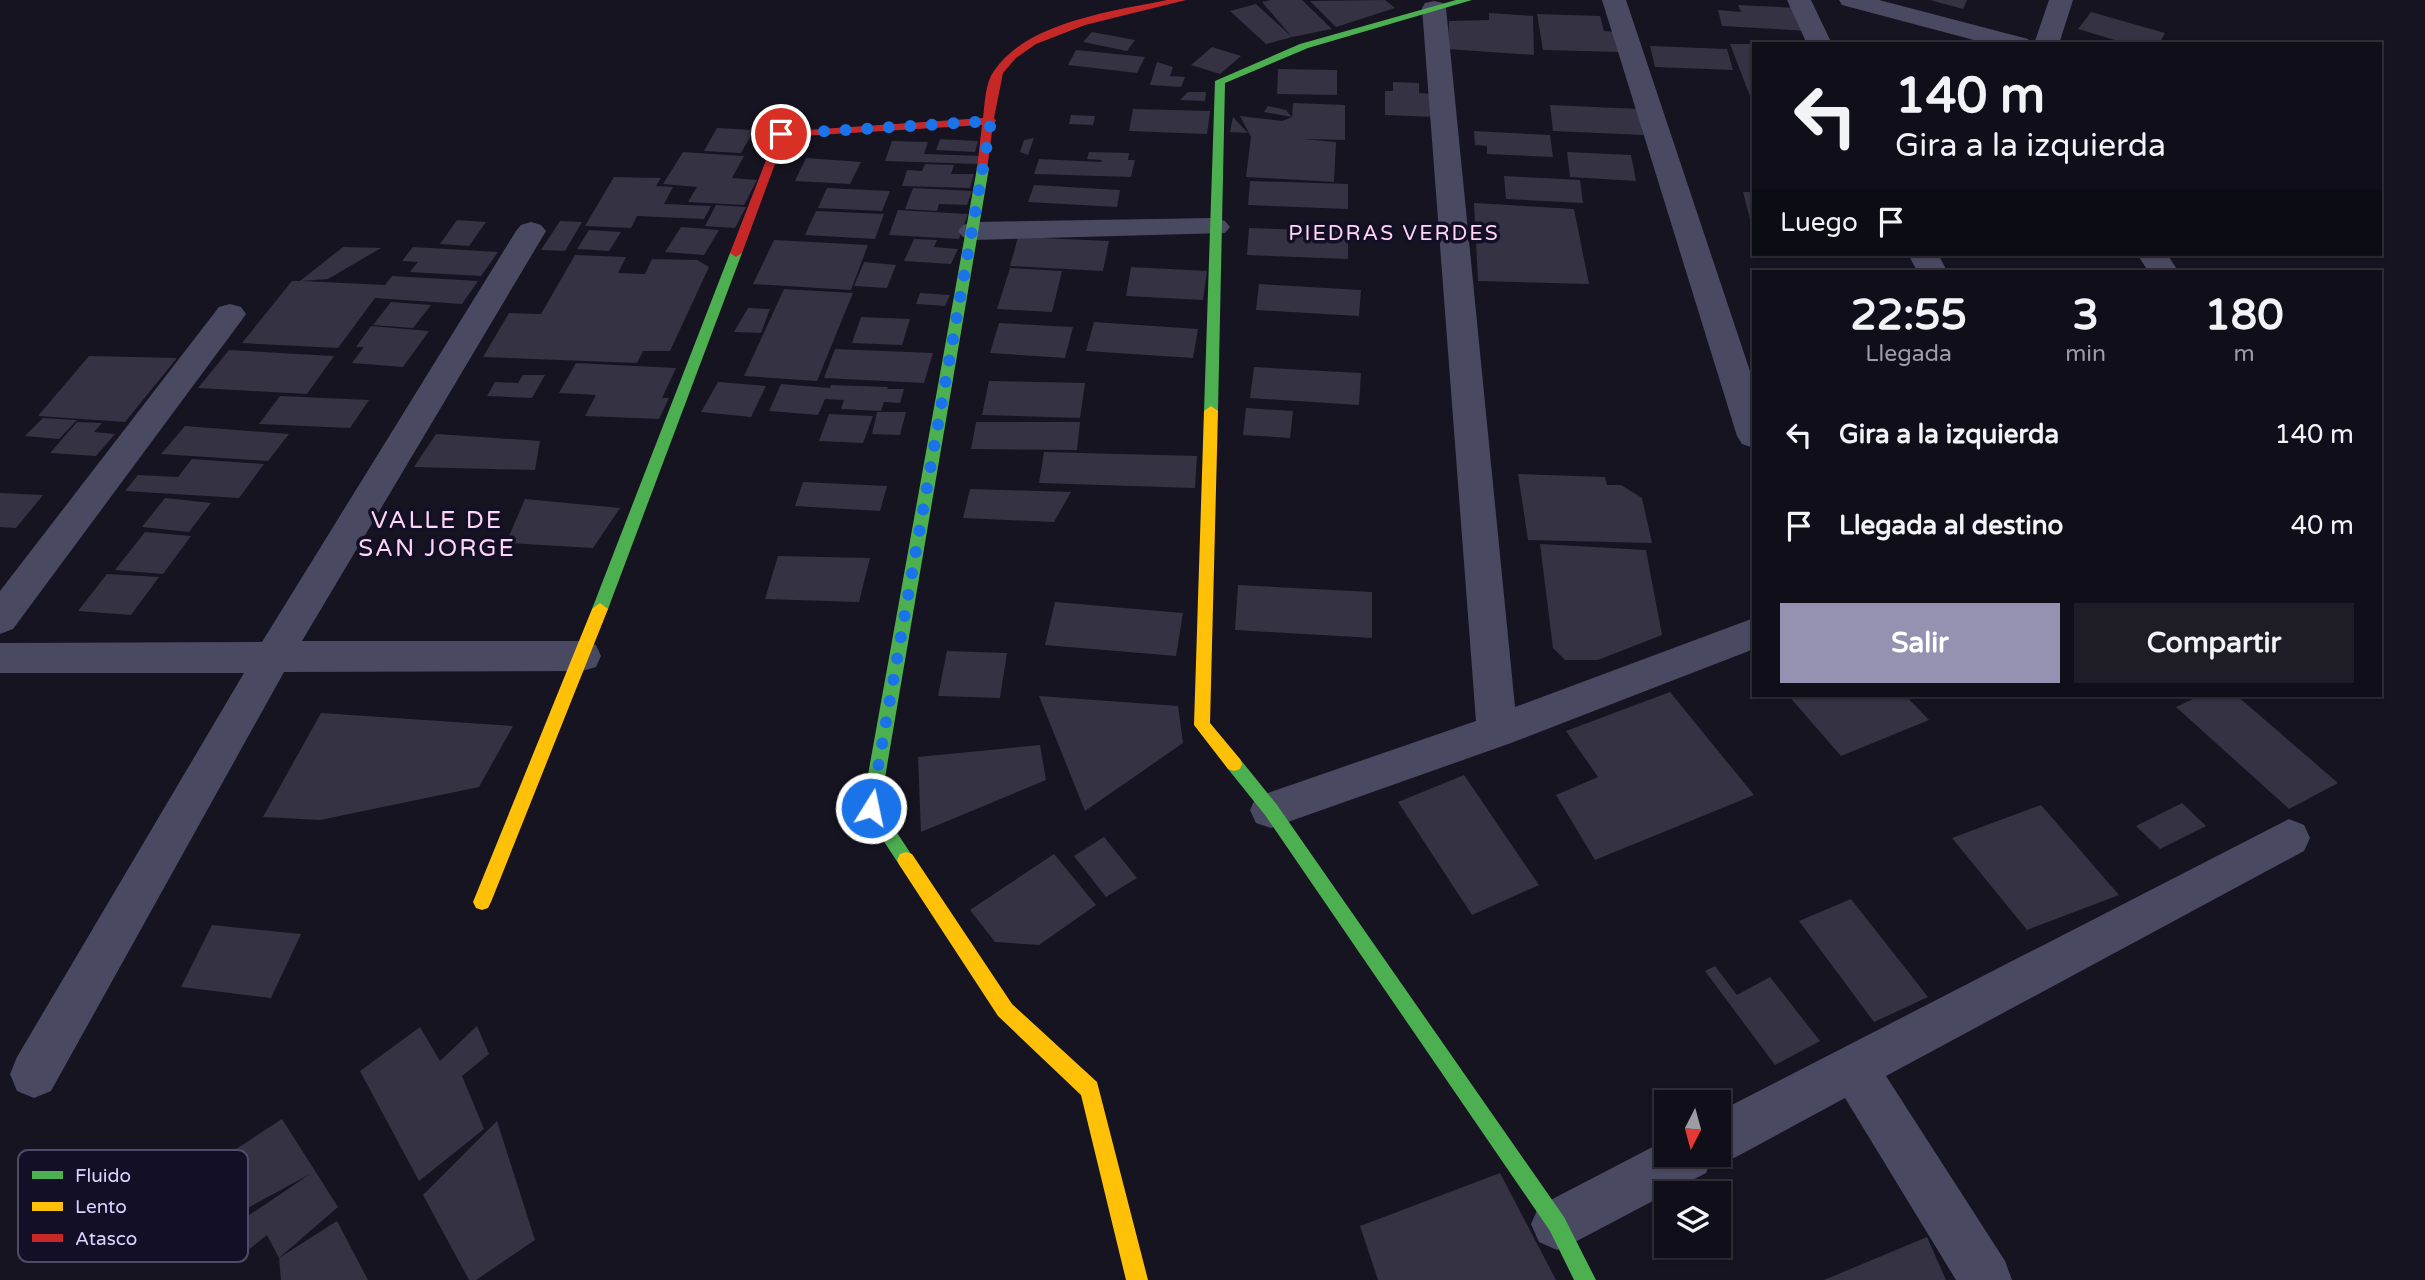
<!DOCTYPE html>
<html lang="es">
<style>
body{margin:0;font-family:"Varela Round",sans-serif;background:#1e1d26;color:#f1f3f6;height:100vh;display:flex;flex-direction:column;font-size:26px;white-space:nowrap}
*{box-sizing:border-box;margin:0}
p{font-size:23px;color:#9c9ca2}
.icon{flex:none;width:38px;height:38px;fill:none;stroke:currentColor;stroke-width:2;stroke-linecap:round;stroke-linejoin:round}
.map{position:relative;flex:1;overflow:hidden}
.side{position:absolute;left:1752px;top:270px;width:630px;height:427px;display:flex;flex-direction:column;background:#100f19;border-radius:0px;box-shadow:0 2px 5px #0004,0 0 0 2px #302f38}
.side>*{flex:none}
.guide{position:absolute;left:1752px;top:42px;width:630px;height:214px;border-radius:0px;box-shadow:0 2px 5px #0004,0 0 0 2px #302f38;background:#100f19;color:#f1f3f6;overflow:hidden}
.needle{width:46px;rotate:186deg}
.controls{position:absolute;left:1654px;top:1090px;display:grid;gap:14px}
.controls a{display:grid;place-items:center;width:77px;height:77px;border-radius:0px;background:#100f19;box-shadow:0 2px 5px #0004,0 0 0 2px #302f38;font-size:35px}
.pin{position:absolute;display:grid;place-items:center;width:60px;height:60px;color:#fff;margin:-30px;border:4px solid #fff;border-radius:50%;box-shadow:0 2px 7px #0007}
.me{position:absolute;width:77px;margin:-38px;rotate:10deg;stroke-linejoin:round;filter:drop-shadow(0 0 5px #0008)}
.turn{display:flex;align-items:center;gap:24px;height:147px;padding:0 28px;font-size:32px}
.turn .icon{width:91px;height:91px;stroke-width:2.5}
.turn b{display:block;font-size:49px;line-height:60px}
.then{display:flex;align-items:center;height:66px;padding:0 28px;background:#0003;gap:14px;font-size:26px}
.eta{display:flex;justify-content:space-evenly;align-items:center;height:119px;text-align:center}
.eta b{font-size:42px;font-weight:700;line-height:49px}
.primary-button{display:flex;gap:14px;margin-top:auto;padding:14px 28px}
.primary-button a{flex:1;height:80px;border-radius:0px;background:#9591b1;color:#fff;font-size:28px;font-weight:700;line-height:80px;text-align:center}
.primary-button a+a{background:#1e1d26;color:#f1f3f6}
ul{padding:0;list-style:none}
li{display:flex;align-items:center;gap:21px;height:91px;padding:0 28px}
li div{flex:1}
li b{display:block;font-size:26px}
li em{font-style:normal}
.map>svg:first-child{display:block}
.building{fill:#343243}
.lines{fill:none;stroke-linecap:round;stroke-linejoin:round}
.street{fill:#4a4962;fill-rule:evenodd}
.fast{fill:#4caf50;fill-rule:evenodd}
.slow{fill:#ffc107;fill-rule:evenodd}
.jam{fill:#c62828;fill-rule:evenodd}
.route{stroke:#1a73e8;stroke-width:12;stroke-dasharray:0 21.6}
.labels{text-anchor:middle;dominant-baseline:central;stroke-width:7;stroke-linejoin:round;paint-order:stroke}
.far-neighbourhood-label{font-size:21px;letter-spacing:2px;fill:#ffd6f0;stroke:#130f26}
.neighbourhood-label{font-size:24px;letter-spacing:2px;fill:#ffd6f0;stroke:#130f26}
.key{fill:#130f26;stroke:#4e4a67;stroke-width:2}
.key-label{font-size:19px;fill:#d9d4ff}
</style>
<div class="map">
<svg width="2425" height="1280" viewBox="0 0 2425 1280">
<rect width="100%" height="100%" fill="#161421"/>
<g class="building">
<path d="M1271,0h31l30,29 -40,8 -30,-35z"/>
<path d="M1385,0l10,8 -59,19 -26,-26z"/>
<path d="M1930,0h37l-4,9z"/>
<path d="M1256,4l36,33 -26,7 -36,-33z"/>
<path d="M1738,5l63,3 7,23 -86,-5 -4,-16 23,2z"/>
<path d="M2091,12l74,21 -6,11h-31l-50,-15z"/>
<path d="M1489,13l44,3 1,39 -86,-6 1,-28 40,-1z"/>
<path d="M1537,14l63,2 4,15 10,1 5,20 -76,-2z"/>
<path d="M1092,32l43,8 -8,11 -44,-9z"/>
<path d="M1730,44h24v52h-4z"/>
<path d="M1650,46l77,3 6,21 -78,-3z"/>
<path d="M1212,47l29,9 -21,18 -29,-9z"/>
<path d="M1076,50l69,7 -8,16 -69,-8z"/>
<path d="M1157,62l16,5 -3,9 15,1 -4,10 -31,-2z"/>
<path d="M1278,69l59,1v25l-60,-1z"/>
<path d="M1393,82l26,1v10l14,1 2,23 -50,-2v-24h8z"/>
<path d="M1188,92h18l-1,9 -25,-1z"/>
<path d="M1293,103l52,2v35l-42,-1 33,3 -2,40 -88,-5 5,-40 -11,-21 42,5 10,-4z"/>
<path d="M1550,105l89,4 5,26 -91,-4z"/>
<path d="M1268,106l18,4 6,7 -28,-5z"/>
<path d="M1133,109l77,2 -3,23 -78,-3z"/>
<path d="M1071,115l24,1 -2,9 -24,-1z"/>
<path d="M1233,117l15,16 -18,-1z"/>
<path d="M717,128l37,2 -13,23 -37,-2z"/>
<path d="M1474,131l76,4 3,22 -66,-3v-8l-12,-1z"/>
<path d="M1034,138l-6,17 -8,-3 4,-12z"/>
<path d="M940,139l38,2 -3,11 -39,-2z"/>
<path d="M892,141l36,1 -4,12 59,2 -3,8 -95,-3z"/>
<path d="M683,152l61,4 -12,22 25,2 -13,25 -56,-3 9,-15 -34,-3z"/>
<path d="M1089,152l40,1 -1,7h7l-4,17 -97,-3 5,-15 62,3 1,-2 -15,-1z"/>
<path d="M1567,152l64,3 5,26 -66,-4z"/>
<path d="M806,158l55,4 -11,22 -55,-3z"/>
<path d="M925,164l29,1 -3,9h23l-4,14 -68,-2 5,-16 15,1z"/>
<path d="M1504,176l76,4 3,23 -77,-4z"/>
<path d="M614,177l47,1 -5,8 17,1 -9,17 47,2 -7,13 -67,-3 -6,12 -46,-2z"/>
<path d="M1250,181l98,3v25l-100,-4z"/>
<path d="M1034,185l86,5 -3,17 -89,-5z"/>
<path d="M827,188l63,3 -8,20 -64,-3z"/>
<path d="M913,188l59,3 -5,14 -28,-1 -2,7 -32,-2z"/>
<path d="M1743,192h11v27h-4z"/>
<path d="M1474,203l100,6 15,75 -111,-3z"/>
<path d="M716,205l30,2 -11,21 -30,-2z"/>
<path d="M898,210l70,4 -9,25 -70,-4z"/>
<path d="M816,211l68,3 -9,25 -70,-4z"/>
<path d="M457,220l29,2 -17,24 -29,-2z"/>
<path d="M560,221l22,1 -17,29 -24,-1z"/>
<path d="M681,227l38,3 -15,25 -39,-3z"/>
<path d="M1249,228l99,3v28l-101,-4z"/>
<path d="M589,230l32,2 -12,19 -32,-2z"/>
<path d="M1018,237l91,4 -6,30 -93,-5z"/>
<path d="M914,239l23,1 -3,7 24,2 -7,15 -47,-3z"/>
<path d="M774,240l94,5 -17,45 -98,-6z"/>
<path d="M343,247l38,1 -53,31 -26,2 83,4 7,-9 86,5 -16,23 -87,-6 -37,50 -96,-5 50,-62h8z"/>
<path d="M413,247l85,5 -17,24 -71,-4 8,-10 -16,-1z"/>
<path d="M575,255l51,2 -8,16 27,1 7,-15 45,1 12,7 -39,84h-27l-6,12 -154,-6 26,-44 32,1z"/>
<path d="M864,262l32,3 -9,23 -33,-2z"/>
<path d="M1131,267l76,4 -4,29 -77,-4z"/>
<path d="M1010,268l52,3 -10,41 -55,-3z"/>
<path d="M1259,284l102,6 -2,26 -103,-6z"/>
<path d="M784,289l69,4 -36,88 -73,-5z"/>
<path d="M920,293l30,2 -5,11 -29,-2z"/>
<path d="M391,302l40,3 -18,23 -40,-3z"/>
<path d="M748,308l22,1 -9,24 -27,-1z"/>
<path d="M861,317l49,2 -8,26 -50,-2z"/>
<path d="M1094,322l104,7 -5,29 -107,-7z"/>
<path d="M999,323l74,4 -8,31 -75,-5z"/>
<path d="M371,326l58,5 -26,36 -51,-4 12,-16h-8z"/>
<path d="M835,349l98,4 -9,30 -100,-5z"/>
<path d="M229,350l105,6 -27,38 -109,-6z"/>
<path d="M89,356l88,2 -52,64 -87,-6z"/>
<path d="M576,363l100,5 -14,30h7l-10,21 -74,-3 11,-21 -37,-2z"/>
<path d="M1254,367l107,6 -2,32 -109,-7z"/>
<path d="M523,375h22l-13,23 -45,-2 8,-14 23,1z"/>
<path d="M989,381l96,2 -5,35 -98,-3z"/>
<path d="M718,382l48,4 -15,31 -50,-5z"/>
<path d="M781,384l49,4 1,-3 57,2 -1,2h17l-4,14 -16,-1 -3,9 -40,-2 3,-9 -19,-1 -7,16 -49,-4z"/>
<path d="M280,396l89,4 -19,28 -91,-4z"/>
<path d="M1246,408l47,3 -3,27 -47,-3z"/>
<path d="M877,412h29l-6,23 -28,-1z"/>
<path d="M829,414l44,2 -10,27 -44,-2z"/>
<path d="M43,418l34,2 -18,19 -34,-3z"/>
<path d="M77,422l25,1 -8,9 21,2 -19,22 -46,-3z"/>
<path d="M976,422h104l-3,28 -106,-1z"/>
<path d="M185,426l104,8 -21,27 -107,-7z"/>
<path d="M436,434l104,7 -5,29 -121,-3z"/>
<path d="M1044,452l153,4 -2,32 -156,-5z"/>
<path d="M192,459l72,5 -25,34 -114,-7 13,-16 40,2z"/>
<path d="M1518,474l87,3 2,8h14l21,13 10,45 -124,-3z"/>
<path d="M803,482l84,4 -7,25 -85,-5z"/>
<path d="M970,489l101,3 -17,30 -91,-4z"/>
<path d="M0,493l43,2 -27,33 -16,-1z"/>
<path d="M165,498l46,5 -22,29 -47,-5z"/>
<path d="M525,499l95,9 -27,40 -87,-5z"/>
<path d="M145,532l46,4 -28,38 -48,-4z"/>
<path d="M1540,544l106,6 16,85 -64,25h-33l-12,-12z"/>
<path d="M778,556l92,2 -11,44 -94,-3z"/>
<path d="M107,574l52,3 -28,38 -53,-4z"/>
<path d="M1238,585l134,7v46l-137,-8z"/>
<path d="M1055,602l128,11 -7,43 -131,-11z"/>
<path d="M947,651l60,2 -7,45 -62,-2z"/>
<path d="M1670,692l84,103 -159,65 -39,-65 42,-18 -32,-46z"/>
<path d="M1788,695h117l24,25 -88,36z"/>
<path d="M2201,695h35l102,88 -49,26 -113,-102z"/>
<path d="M1039,696l139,10 5,37 -98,68z"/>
<path d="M321,713l192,13 -34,61 -159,33 -57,-3z"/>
<path d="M1040,745l6,35 -125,52 -3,-75z"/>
<path d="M1464,775l75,110 -67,30 -74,-113z"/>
<path d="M2182,803l24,23 -46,23 -24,-23z"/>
<path d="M2041,805l78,90 -92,35 -75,-92z"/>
<path d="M1104,837l33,41 -31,19 -32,-41z"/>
<path d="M1054,854l42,51 -57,40 -44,-3 -25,-32z"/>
<path d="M1851,899l77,98 -54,25 -75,-101z"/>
<path d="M212,925l89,9 -30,64 -90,-11z"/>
<path d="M1715,966l22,29 33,-18 50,64 -45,24 -70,-94z"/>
<path d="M477,1026l12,28 -27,22 22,53 -65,52 -59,-110 60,-44 20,34z"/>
<path d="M282,1119l56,88 -59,51 -12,-23 -19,15 -6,-30 68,-46 -108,59 -6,-58z"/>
<path d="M497,1121l38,119 -59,40h-7l-46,-85z"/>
<path d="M1500,1173l56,107h-178l-18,-54z"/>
<path d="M337,1221l31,59h-87l-2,-22z"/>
<path d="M1927,1237l19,43h-122z"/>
</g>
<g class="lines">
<g class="street">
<path d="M1602,0h24l128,383v65l-12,-4 -5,-8z"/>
<path d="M1787,0h24l21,44h-25z"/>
<path d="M1839,0h40l149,39 3,5h-42l-147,-39z"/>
<path d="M2049,0h24l-14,44h-25z"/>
<path d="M1434,1l9,2 3,5 69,699 239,-89v31l-243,94 -240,85 -15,-5 -6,-13 6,-13 220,-76 -54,-713 3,-5z"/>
<path d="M1215,218l10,3 5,6 -5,6 -252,7 -10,-3 -5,-6 5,-6 10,-3z"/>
<path d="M531,222l10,3 5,6 -244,410h280l14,4 5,11 -5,11 -14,4 -298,1 -233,419 -17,7 -17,-7 -7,-17 7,-17 227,-384h-244v-30l262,-1 254,-411 5,-6z"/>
<path d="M1908,254h30l9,17h-30z"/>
<path d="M2137,254h30l11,17h-30z"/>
<path d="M230,304l11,3 5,7 -5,7 -228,308 -13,5v-43l219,-284z"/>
<path d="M2289,819l15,6 6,13 -6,13 -418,225 119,185 7,19h-56l-111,-182 -109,59 -18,7 -7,-3 -5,12 -131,69 -18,8 -18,-8 -8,-18 8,-18 127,-66v15h52v-43z"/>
</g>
<g class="fast">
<path d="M1456,0h16l-164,48 -83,35 -7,328 -7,5 -5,-2 -2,-3 11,-330 85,-37z"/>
<path d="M983,165l6,3 -109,639 35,53 -3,6 -6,2 -6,-2 -38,-58 115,-640z"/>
<path d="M736,249l6,4 -134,356 -3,4h-10l-3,-4 138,-356z"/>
<path d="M1234,757l6,2 37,46 287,412 32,63h-22l-24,-49 -285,-416 -37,-46 -2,-5 2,-5z"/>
</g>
<g class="slow">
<path d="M1211,406l7,5 -8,312 30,36 2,5 -2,5 -6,2 -6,-2 -34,-44 10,-314z"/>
<path d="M600,603l8,6 -117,293 -3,6 -6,2 -6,-2 -3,-6 119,-293z"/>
<path d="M906,852l6,2 100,150 85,78 51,198h-22l-45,-185 -83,-79 -98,-150 -3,-6 3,-6z"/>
</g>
<path class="jam" d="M1167,0h19l-101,25 -49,19 -20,14 -13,15 -9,45 2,3 -3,3 -6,46 -10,-2 5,-43 -197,12 -43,116 -6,4 -6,-4 47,-121 206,-14c2,-15 2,-35 11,-47 32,-49 120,-60 173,-71z"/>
</g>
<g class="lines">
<path class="route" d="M781,134l210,-13 -120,687"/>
</g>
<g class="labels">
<g class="far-neighbourhood-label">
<text x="1394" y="233">PIEDRAS VERDES</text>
</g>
<g class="neighbourhood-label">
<text x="437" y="520">VALLE DE<tspan x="437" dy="28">SAN JORGE</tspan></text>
</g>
</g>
<rect x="18" y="1150" width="230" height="112" rx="10" class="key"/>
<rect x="32" y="1171" width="31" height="8" fill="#4caf50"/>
<rect x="32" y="1202" width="31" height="9" fill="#ffc107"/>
<rect x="32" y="1234" width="31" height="8" fill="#c62828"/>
<g class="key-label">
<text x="75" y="1182">Fluido</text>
<text x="75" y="1213">Lento</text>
<text x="75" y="1245">Atasco</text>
</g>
</svg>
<div class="controls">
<a><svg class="needle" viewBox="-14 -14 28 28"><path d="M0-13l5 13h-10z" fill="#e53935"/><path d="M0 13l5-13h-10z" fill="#9c9ca2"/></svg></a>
<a><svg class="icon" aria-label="layers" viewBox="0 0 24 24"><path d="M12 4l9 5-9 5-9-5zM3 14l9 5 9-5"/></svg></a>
</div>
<div class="pin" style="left:781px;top:134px;background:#d93025"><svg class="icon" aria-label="arrive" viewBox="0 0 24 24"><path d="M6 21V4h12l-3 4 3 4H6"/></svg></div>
<svg class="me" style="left:871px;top:808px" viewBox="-20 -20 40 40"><circle r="17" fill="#1a73e8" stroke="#fff" stroke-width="3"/><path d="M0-11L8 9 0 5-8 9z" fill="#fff"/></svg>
<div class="guide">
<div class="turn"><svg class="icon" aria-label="left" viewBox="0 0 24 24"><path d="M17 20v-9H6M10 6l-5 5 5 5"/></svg><div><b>140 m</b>Gira a la izquierda</div></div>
<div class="then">Luego<svg class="icon" aria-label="arrive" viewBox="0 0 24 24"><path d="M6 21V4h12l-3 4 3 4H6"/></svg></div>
</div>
<section class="side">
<div class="eta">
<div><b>22:55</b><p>Llegada</p></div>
<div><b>3</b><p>min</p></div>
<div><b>180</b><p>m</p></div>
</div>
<ul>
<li><svg class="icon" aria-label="left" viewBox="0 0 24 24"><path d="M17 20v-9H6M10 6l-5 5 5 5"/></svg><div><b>Gira a la izquierda</b></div><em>140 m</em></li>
<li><svg class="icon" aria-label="arrive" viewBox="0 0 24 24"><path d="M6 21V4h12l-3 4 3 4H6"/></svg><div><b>Llegada al destino</b></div><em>40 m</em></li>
</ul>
<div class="primary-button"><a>Salir</a><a>Compartir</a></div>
</section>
</div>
